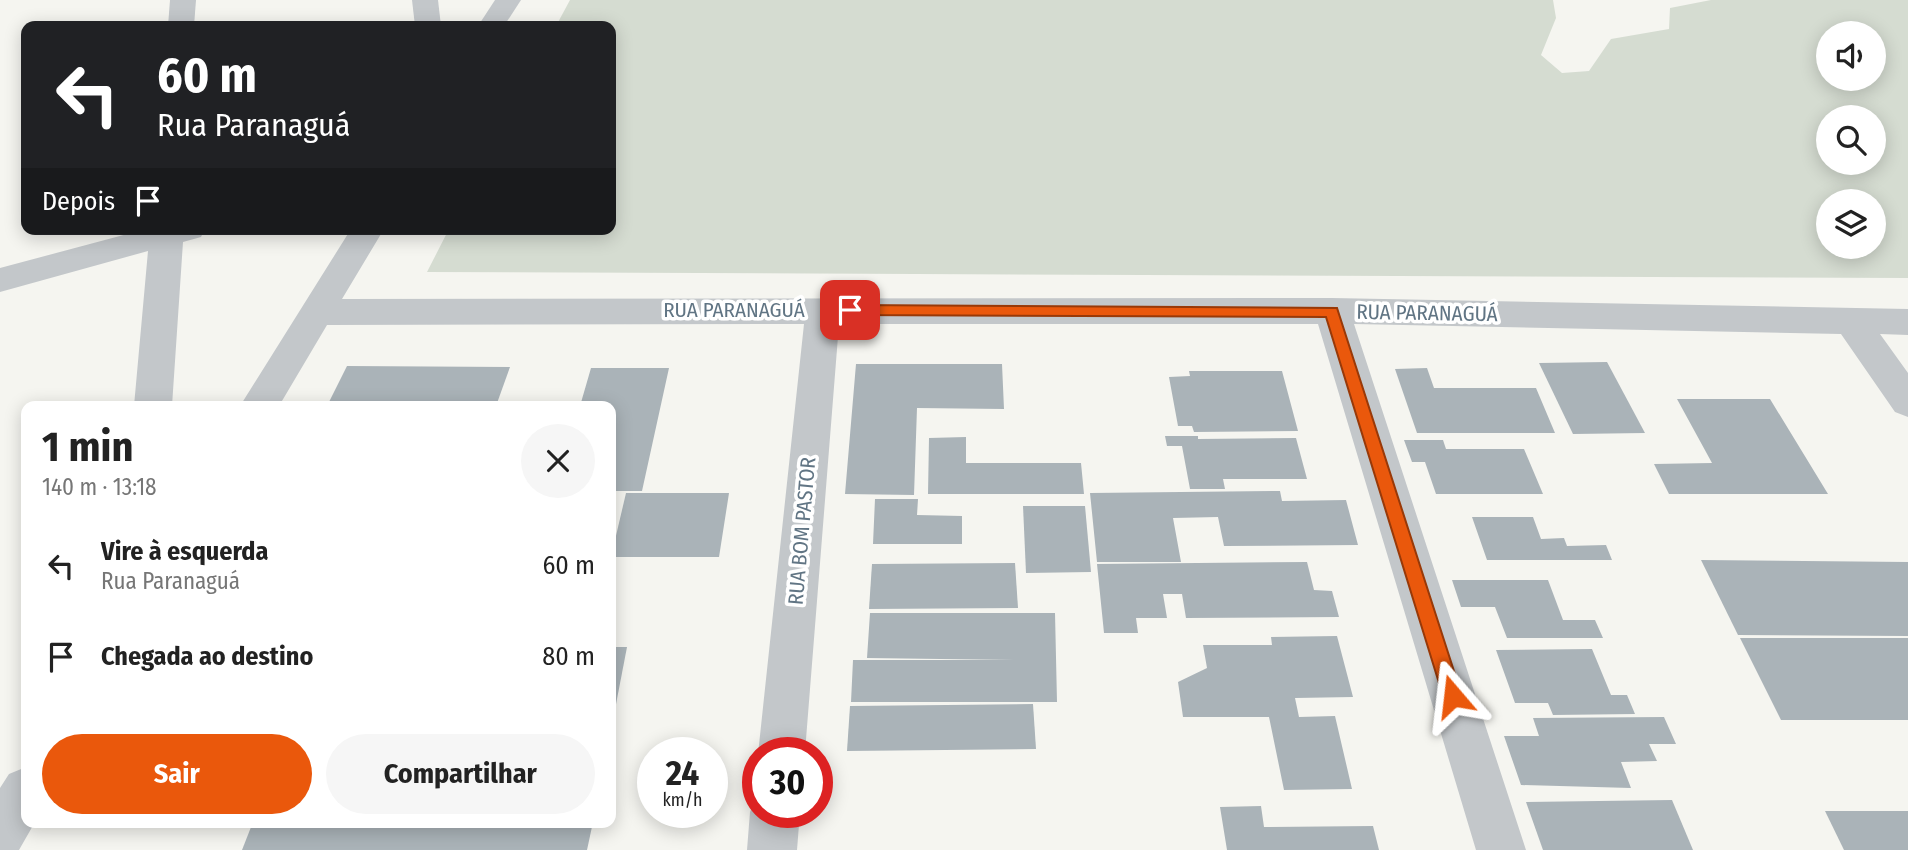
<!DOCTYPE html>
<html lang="pt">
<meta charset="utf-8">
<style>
body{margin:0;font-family:"Fira Sans Condensed",sans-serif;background:#f6f6f6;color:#222;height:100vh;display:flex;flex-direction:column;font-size:26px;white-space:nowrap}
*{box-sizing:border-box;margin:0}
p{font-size:23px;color:#767676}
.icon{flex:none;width:38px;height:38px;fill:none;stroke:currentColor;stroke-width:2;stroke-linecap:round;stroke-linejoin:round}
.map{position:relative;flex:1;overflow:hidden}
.drawer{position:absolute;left:21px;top:401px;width:595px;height:427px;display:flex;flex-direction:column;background:#fff;border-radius:14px;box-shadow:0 4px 18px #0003}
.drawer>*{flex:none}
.hud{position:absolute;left:21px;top:21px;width:595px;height:214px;border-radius:14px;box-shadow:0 4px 18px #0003;background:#202124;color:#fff;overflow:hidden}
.fabs{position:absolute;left:1816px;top:21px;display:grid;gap:14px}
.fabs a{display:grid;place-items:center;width:70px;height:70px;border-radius:50%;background:#fff;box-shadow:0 4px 18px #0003;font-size:35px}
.speed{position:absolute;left:637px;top:737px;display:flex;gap:14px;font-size:35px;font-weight:700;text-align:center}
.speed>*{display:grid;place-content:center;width:91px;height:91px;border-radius:50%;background:#fff;box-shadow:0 4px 18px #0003;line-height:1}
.speed small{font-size:18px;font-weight:400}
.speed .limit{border:10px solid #d22;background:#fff;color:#111}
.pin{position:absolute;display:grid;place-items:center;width:60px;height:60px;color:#fff;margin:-30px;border-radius:14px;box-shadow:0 4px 10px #0006}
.me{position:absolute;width:77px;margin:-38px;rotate:343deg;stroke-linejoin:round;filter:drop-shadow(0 0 5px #0008)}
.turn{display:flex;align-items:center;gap:24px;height:147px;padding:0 21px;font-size:32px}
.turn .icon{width:91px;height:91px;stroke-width:2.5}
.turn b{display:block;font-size:49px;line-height:60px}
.then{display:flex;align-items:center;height:66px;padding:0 21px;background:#0003;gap:14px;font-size:26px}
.round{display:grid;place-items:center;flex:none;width:74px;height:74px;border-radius:37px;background:#f6f6f6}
.headline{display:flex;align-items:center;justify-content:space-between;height:119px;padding:0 21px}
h1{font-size:42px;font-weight:700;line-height:52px}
.cta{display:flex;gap:14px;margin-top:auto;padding:14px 21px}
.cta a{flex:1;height:80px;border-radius:42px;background:#ea580c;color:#fff;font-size:28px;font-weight:700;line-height:80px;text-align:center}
.cta a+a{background:#f6f6f6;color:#222}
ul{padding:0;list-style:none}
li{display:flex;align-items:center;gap:21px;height:91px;padding:0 21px}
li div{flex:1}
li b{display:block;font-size:26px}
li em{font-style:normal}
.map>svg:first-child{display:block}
.green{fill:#d5dcd1;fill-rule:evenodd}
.building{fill:#aab3b8}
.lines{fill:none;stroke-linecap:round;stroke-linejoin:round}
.minor{fill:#c3c7ca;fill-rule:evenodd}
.route{fill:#ea580c;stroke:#983908;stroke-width:2}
.labels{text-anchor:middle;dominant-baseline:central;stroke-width:7;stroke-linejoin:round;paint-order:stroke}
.street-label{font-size:21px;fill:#617584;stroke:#fff}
</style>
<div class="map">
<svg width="1908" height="850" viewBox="0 0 1908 850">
<rect width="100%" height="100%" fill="#f5f5f0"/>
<path class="green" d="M570,0h983l3,18 -15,37 21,18 27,-2 22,-32 58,-10 1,-21 41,-8h197v278l-1481,-6 22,-43h162v-203h-55zM1829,33h45v46h-45zM1829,117h45v46h-45zM1829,201h45v46h-45z"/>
<g class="building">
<path d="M1607,362l38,71 -72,1 -34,-71z"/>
<path d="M856,364h146l2,45 -87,-1 -3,87 -69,-1z"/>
<path d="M347,366l163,1 -14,39h-169z"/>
<path d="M591,368h78l-27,123h-31v-85h-31z"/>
<path d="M1427,368l7,20h102l19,45h-138l-22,-64z"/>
<path d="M1189,371h93l16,60 -104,1 -2,-6h-14l-9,-49 21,-1z"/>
<path d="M1677,399h93l58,95h-159l-15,-30 58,-1z"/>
<path d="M1165,436h33v3l98,-1 11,41h-84l2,10h-35l-8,-43h-15z"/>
<path d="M966,437v26h115l3,31h-156l1,-56z"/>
<path d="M1404,440h39l3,9h78l19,45h-107l-11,-32h-13z"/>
<path d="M1280,491l2,10 64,-1 12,45 -134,1 -6,-29 -45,1 8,44h-84l-7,-69z"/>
<path d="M626,493h103l-10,64h-108z"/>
<path d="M875,499h43l-1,16 45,1v28h-89z"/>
<path d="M1023,506h62l6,66 -65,1z"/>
<path d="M1472,517h61l8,22 23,-1 3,8 39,-1 6,15h-125z"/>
<path d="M1701,560l207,2v74l-170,-1z"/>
<path d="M1307,562l7,28 18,1 7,26 -153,1 -4,-24h-19l4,24h-31l2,15h-34l-7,-69z"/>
<path d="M1015,563l3,45 -149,1 3,-45z"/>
<path d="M1452,580h96l15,40h32l8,18h-96l-12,-31h-34z"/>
<path d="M870,613h185l2,89h-206l2,-42h161l-147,-2z"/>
<path d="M1337,636l16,61 -58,1 4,19 36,-1 17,73 -68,1 -15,-73h-86l-5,-35 29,-14 -4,-23h69l-1,-8z"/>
<path d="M1740,638h168v82h-127z"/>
<path d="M611,647h16l-15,78h-1z"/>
<path d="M1592,649l19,46h16l8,19 -82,1 -5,-12h-33l-19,-53z"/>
<path d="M1033,704l3,45 -189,2 3,-45z"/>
<path d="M1664,717l12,27h-27l8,17 -36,1 10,26 -110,-3 -17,-49h35l-6,-18z"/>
<path d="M1672,800l21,50h-150l-17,-48z"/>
<path d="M1261,806l3,21 109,-1 6,24h-152l-7,-43z"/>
<path d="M1825,811h83v39h-64z"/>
<path d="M253,822h340l-6,28h-345z"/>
</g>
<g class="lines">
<g class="minor">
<path d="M170,0h26l-2,26h-26z"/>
<path d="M412,0h26l3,26h-26z"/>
<path d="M495,0h26l-17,26h-26z"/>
<path d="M146,229h59l-4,8 -18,5 -11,164h-38l14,-155 -148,41v-24z"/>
<path d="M351,229h33l-42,70 990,-1 576,11v26l-28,-1 28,39v44l-13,-5 -54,-78 -487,-10 172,526h-50l-158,-526h-479l-34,428 -47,2 46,-430 -477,1 -48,81h-39z"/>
<path d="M26,767v55h9l-16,28h-19v-62l9,-14z"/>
<path d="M758,794v18h42l-3,38h-50l3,-38z"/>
</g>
</g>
<path class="route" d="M850,305l487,3 125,388 -2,7 -7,2 -7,-2 -3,-7 -117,-379 -476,-2 -7,-5z"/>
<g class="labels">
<g class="street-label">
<text x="734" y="310">RUA PARANAGUÁ</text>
<text transform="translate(1427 313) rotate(1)">RUA PARANAGUÁ</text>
<text transform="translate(802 531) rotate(-85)">RUA BOM PASTOR</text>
</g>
</g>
</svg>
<div class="fabs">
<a><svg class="icon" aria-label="sound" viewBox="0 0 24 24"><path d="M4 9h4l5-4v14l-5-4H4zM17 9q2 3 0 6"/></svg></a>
<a><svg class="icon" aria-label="search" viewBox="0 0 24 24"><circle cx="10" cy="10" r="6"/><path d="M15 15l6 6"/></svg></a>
<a><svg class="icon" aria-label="layers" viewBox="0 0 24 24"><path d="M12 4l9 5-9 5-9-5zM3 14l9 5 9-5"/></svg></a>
</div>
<div class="speed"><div>24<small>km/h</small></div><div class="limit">30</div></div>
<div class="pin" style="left:850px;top:310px;background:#d93025"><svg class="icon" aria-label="arrive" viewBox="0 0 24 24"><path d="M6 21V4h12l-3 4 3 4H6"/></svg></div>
<svg class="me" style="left:1453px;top:696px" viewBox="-20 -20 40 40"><path d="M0-17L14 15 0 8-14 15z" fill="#ea580c" stroke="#fff" stroke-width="4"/></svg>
<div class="hud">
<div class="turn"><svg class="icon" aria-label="left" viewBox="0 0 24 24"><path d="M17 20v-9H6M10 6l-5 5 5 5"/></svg><div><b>60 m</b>Rua Paranaguá</div></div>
<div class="then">Depois<svg class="icon" aria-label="arrive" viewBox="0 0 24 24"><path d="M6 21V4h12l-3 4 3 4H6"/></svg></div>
</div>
<section class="drawer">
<div class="headline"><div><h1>1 min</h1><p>140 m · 13:18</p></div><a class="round"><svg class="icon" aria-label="close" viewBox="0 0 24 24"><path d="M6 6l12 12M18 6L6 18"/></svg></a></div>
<ul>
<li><svg class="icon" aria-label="left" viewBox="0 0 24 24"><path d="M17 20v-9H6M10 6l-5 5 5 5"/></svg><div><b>Vire à esquerda</b><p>Rua Paranaguá</p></div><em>60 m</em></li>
<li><svg class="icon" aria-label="arrive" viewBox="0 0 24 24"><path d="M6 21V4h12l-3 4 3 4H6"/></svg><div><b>Chegada ao destino</b></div><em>80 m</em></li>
</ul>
<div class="cta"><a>Sair</a><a>Compartilhar</a></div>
</section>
</div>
